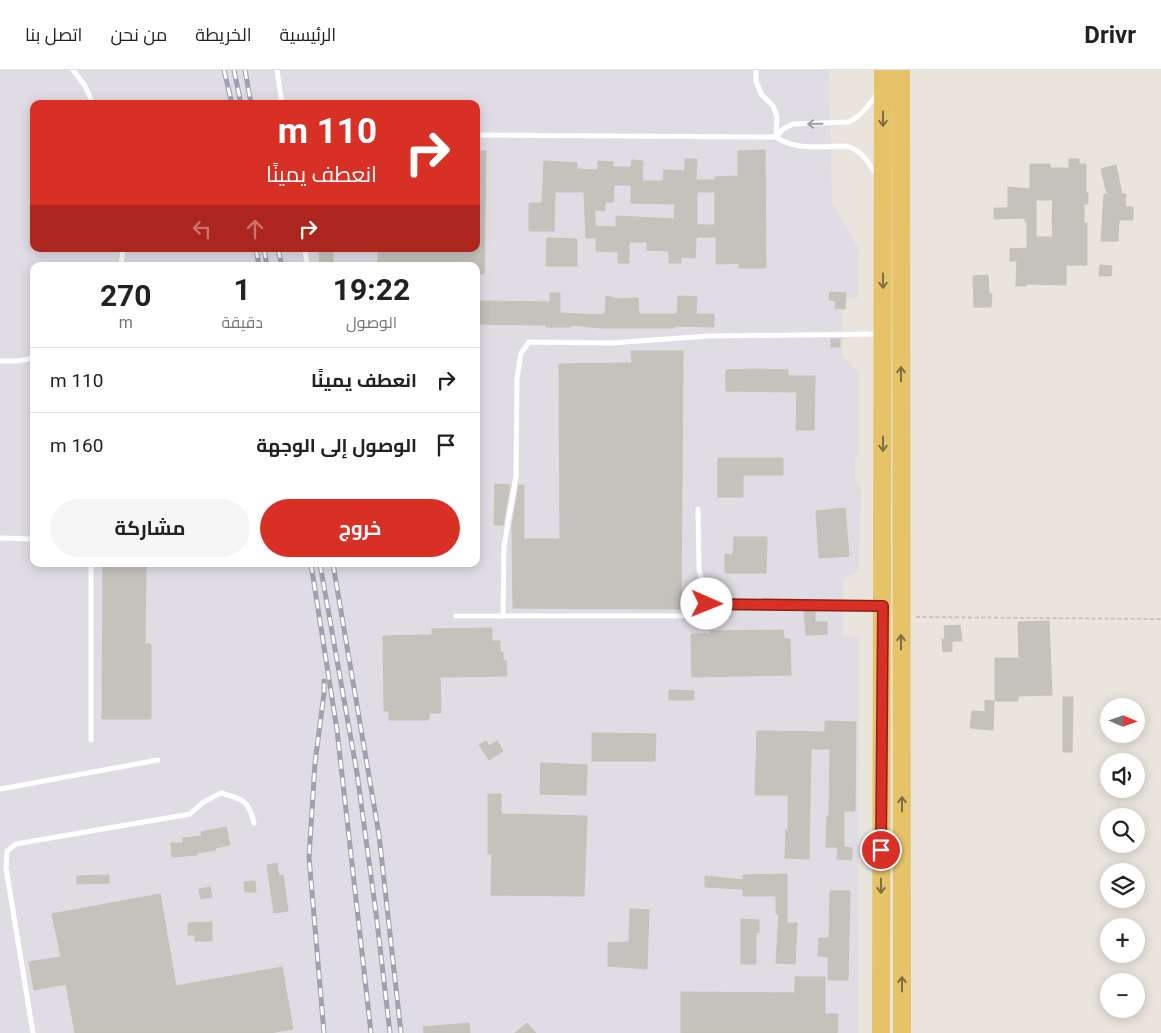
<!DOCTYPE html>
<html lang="ar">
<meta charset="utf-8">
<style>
body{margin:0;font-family:Roboto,Cairo,sans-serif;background:#f6f6f6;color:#222;direction:rtl;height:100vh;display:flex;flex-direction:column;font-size:19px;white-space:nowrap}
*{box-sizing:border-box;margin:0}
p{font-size:16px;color:#767676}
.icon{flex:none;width:28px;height:28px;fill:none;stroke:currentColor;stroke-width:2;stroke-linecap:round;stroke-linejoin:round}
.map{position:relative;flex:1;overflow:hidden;direction:ltr}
.panel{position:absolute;left:30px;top:192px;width:450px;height:305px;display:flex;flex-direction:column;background:#fff;border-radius:10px;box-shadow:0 2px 12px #0003;direction:rtl}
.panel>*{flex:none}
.guide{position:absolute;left:30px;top:30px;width:450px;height:152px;border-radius:10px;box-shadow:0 2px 12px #0003;direction:rtl;background:#d93025;color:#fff;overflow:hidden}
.needle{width:32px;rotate:92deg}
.buttons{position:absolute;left:1100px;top:628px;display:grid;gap:10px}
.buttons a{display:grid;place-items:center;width:45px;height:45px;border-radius:50%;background:#fff;box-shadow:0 2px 12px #0003;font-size:25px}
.pin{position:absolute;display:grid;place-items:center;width:42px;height:42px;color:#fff;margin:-21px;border:2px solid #fff;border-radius:50%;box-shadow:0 1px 5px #0007}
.me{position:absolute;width:55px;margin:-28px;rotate:91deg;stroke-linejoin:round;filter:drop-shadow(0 0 4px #0008)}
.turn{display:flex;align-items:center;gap:18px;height:105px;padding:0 20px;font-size:22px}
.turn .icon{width:65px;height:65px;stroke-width:2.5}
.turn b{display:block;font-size:35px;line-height:42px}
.lanes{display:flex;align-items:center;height:48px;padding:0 20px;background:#0003;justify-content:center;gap:25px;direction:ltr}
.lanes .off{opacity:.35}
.eta{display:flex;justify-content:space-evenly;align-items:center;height:85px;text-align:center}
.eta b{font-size:30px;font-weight:700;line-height:35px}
.primary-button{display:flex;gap:10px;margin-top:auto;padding:10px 20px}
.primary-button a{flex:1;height:58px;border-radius:30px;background:#d93025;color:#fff;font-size:20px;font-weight:700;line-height:58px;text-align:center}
.primary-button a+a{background:#f6f6f6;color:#222}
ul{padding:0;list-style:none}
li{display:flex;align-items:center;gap:15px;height:65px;padding:0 20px;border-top:1px solid #e0e0e0}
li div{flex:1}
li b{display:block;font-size:19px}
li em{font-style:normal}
header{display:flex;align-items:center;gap:30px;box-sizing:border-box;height:70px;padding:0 25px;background:#fff;border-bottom:1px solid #e0e0e0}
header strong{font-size:24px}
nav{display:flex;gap:28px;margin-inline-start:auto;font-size:18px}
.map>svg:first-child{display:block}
.industrial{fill:#dfdce3;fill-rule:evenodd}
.building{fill:#c5c2bc;stroke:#c5c1b6;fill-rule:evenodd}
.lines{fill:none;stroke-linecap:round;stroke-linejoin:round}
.path{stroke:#c3c3c3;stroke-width:2;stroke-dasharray:4 2.5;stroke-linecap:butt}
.service{stroke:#fff;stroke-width:5}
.trunk{stroke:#e6c268;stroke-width:18}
.rail-casing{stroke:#a0a0b1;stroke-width:5}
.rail{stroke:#fff;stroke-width:3;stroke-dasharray:9;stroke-linecap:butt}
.oneway{stroke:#7e6e45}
.oneway2{stroke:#9f9f9f}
.route-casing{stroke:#8d1f18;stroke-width:12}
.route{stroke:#d93025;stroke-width:9}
</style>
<header>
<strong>Drivr</strong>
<nav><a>الرئيسية</a><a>الخريطة</a><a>من نحن</a><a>اتصل بنا</a></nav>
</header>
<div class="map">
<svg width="1161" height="963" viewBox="0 0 1161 963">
<rect width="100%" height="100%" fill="#eae5dc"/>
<path class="industrial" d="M0,0h829l3,133 27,46 -1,49h-16v58l17,17v81l-4,6v21l6,6 -2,83 -16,10v56l16,1 -1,396h-858zM34,34h442v145h-442zM34,196h442v298h-442z"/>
<g class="building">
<path d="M765,80l1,118h-27v-5l-23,1v-27h-20l-1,21 -14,-1v6h-12v-12l-22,-1v-8h-18v21h-11v-11l-22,-1v-13h-10l-2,-46h-29l-1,39h-25v-28h13l2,-42 33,2v6l21,1v-9l15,1v5h18l1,-7 11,1 -1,20h21l1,-11 21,1v-12h12l-1,21h19v-3l23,-1v-25zM614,115h17v18l44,1 -1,15 -58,-3v11l-21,-1v-16l10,1v-9h8zM697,122h18v33h-18z"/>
<path d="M476,81h10l-2,123 -8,-1v-7h-98v-17h98z"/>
<path d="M1069,89h10v5h7v29h2v11h-4v19h3v42h-21v20l-40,-1v2h-10l1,-25h-7v-12l17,-1v-26h-2v-4l-31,1v-11h14v-21l22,2v-25h20v4h19zM1036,130h17l-1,20 1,17h-17z"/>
<path d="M1116,95l6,29h4l-1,13h8v13h-14l-1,21h-17l3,-47h3l-6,-25z"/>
<path d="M547,168l30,1v27h-31z"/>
<path d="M319,179h14v17h-13z"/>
<path d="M1100,195l12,1 -1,10h-12z"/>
<path d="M988,205l1,19h3l-1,13h-17l-1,-31z"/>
<path d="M830,222l16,1 -1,16 -10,-1 1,-7 -7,-1z"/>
<path d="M550,223h10v20l41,2v-1h4l1,-18 12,3 20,-1 1,16h38l1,-18 19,1 -1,17h18v13l-40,-1v2h-73l-30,-3v2h-25v-2l-70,-1v-23l74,1z"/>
<rect x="831" y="269" width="9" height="8"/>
<path d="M631,281h52l-2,258 -168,-1 -1,-82 7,-41h5v54h36l-1,-175 73,-1z"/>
<path d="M758,299l30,1v6h27l-1,54h-18l1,-38 -71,-1v-21z"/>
<path d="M718,388h65v17h-40v22h-25z"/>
<path d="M495,414l15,1 -7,40h-9z"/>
<path d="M845,438l4,48 -30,2 -3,-47z"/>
<path d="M734,467h33l-1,36h-41v-19l8,1z"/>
<path d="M103,494h43l-1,80h6v75h-49z"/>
<path d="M804,540h11v12h12v12l-21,1z"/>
<path d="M1049,551l3,74 -34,1v5h-23v-43h24l-1,-36z"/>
<path d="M960,555l2,16h-10v10l-9,1 -1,-13h3l-1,-13z"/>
<path d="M492,558v13h8v11h3v8h3l1,16 -67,1 1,36h-12v7h-40v-9h-5l-1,-75 49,-1v-6z"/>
<path d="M783,560l1,9h6l1,36 -99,2 -1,-43h20v-3z"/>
<path d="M669,620l25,1v9h-25z"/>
<path d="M1063,627h10l-1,55h-9z"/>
<path d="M985,630l9,1 -1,29 -23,-2 2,-17 13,1z"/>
<path d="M825,651l31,1 -1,89h-11v36l8,1v12l-15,-1 1,-12h-12l1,-31h2l1,-67h-19l-2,110 -24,-1 1,-28h2v-35h-33l2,-64 68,1z"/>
<path d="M592,663l64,1 -1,27h-63z"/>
<path d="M486,671l3,5 8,-5 6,10 -14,9 -10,-15z"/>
<path d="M541,693l46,2 -1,30 -46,-1z"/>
<path d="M488,724h13v20l86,2 -3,80 -93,-1 1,-41h-4z"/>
<path d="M226,757l4,18 -15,3 1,2 -19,3v2l-25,2 -1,-14h12v-5l19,-2 -1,-4z"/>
<path d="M277,793l2,13 4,-1 5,36 -14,2 -7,-48z"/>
<path d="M787,804v49h10l-2,41 -19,-1 3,-49h-3v-18h-33v-7l-38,-2v-11l38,4v-5z"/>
<path d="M109,805v8l-32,1v-8z"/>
<path d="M255,811l1,11h-11l-1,-10z"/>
<path d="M210,817l2,10 -11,2 -2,-10z"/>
<path d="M830,821h20l-2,89h-20v-23l-10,-1 1,-18h10z"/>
<path d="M160,824l16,92 106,-19 11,62 -23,4h-195l-9,-49 -32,6 -5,-28 32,-5 -9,-43z"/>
<path d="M630,839l19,1 -2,59 -39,-3v-23l21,-1z"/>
<path d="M741,849l18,1v13l-3,-1v32h-15z"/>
<path d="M212,852v19h-17v-6h-7v-12z"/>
<path d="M795,907h30v37h13l-1,19h-156v-41l114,1z"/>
<path d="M469,953l1,10h-46l-1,-6z"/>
<path d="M527,953l9,10h-21z"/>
</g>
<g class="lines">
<path class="path" d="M916,547l245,2"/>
<g class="service">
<path d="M73,0l12,16 8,18"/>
<path d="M277,0l5,34"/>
<path d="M756,0v11l5,13 12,12 4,11 -1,19"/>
<path d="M476,65l300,2c19,14 47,9 70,9 17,5 21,15 31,29"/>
<path d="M776,67l7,-8 10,-5 56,-2c13,-6 20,-18 29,-29"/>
<path d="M305,179l2,17"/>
<path d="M121,196l2,-17"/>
<path d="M0,291h18l16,-3"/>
<path d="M698,439l1,60 8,35"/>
<path d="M0,468l34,1"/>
<path d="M456,546h220l15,-1 16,-11 171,2"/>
<path d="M503,546l1,-70 12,-70 1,-97 4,-26 8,-11 82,1 98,-7 171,-2"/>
<path d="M91,670v-176"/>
<path d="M0,719l158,-29"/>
<path d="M33,963l-27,-165 1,-17 9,-7 174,-30 12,-11 19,-10c21,6 28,7 33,30"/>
</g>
<g class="trunk">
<path d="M901,0l1,963"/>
<path d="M881,963l2,-963"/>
</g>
<g class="rail-casing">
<g id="rail">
<path d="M224,0l8,34"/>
<path d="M234,0l7,34"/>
<path d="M245,0l6,34"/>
<path d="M256,179l3,17"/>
<path d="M264,179l3,17"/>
<path d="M278,179l4,17"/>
<path d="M311,494l26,166 34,303"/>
<path d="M320,494l37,209 19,140 14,120"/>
<path d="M333,494l46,271 22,198"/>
<path d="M324,963l-15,-176 6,-94 9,-70v-12"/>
</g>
</g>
<use href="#rail" class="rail"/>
</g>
<defs><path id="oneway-shaft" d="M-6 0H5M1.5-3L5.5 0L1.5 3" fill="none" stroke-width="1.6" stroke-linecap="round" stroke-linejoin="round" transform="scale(1.25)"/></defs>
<g class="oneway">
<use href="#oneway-shaft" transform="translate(883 49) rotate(90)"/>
<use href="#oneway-shaft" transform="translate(883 211) rotate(90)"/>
<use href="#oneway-shaft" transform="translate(901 304) rotate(-90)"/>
<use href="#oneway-shaft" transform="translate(883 374) rotate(90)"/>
<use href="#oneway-shaft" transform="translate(901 572) rotate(-90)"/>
<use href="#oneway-shaft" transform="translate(902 734) rotate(-90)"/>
<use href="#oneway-shaft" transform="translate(881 816) rotate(90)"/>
<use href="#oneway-shaft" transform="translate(902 914) rotate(-90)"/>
</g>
<use class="oneway2" href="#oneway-shaft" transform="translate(815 54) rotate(179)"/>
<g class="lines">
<g class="route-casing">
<path id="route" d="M707,534l176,2 -2,244"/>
</g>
<use href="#route" class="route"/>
</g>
</svg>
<div class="buttons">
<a><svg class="needle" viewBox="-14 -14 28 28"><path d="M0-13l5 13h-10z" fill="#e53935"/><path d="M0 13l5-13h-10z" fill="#767676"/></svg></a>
<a><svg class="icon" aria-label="sound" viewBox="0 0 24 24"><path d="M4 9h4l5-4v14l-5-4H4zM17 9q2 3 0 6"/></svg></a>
<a><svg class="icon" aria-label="search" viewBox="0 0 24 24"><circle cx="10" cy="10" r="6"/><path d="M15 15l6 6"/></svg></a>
<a><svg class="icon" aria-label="layers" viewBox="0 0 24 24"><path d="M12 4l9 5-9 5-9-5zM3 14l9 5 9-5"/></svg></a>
<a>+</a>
<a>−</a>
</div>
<div class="pin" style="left:881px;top:780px;background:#d93025"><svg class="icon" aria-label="arrive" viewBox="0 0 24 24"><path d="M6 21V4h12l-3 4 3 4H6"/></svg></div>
<svg class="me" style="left:707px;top:534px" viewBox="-20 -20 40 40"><circle r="19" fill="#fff"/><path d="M0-13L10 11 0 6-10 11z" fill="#d93025"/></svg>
<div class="guide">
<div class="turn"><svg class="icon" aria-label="right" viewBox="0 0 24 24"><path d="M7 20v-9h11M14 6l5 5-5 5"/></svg><div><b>110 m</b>انعطف يمينًا</div></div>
<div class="lanes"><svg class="icon off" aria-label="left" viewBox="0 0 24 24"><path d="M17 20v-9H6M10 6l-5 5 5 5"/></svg><svg class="icon off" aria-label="ahead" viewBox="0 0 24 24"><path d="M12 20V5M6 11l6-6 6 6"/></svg><svg class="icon" aria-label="right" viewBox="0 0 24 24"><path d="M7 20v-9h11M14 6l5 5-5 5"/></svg></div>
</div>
<section class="panel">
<div class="eta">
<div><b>19:22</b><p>الوصول</p></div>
<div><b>1</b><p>دقيقة</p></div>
<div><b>270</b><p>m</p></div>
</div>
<ul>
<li><svg class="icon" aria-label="right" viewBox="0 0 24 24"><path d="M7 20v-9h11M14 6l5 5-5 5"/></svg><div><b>انعطف يمينًا</b></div><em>110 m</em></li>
<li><svg class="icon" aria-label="arrive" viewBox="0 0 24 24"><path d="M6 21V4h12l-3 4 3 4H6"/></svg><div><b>الوصول إلى الوجهة</b></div><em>160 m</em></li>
</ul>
<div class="primary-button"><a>خروج</a><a>مشاركة</a></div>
</section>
</div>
